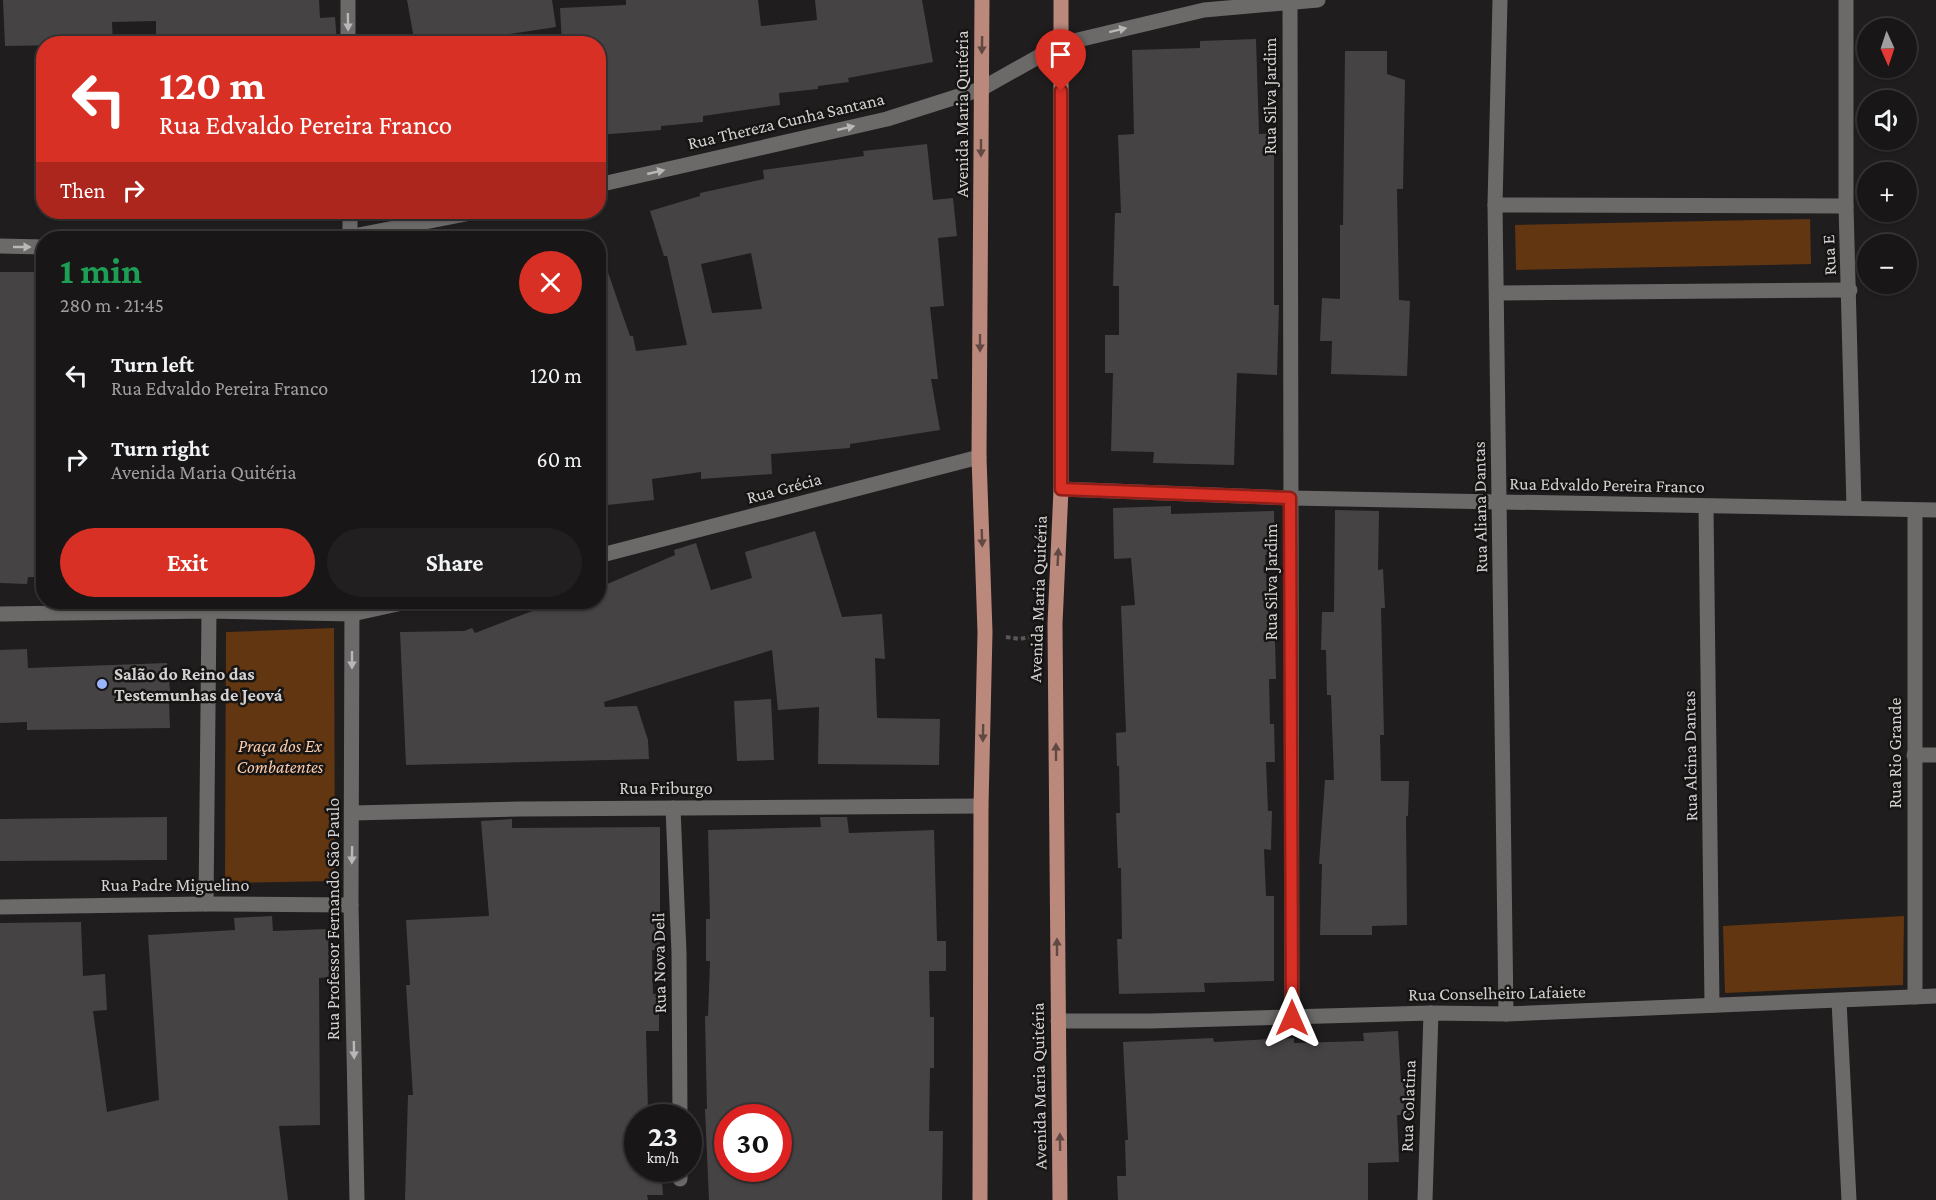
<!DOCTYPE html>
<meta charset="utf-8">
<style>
body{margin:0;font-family:"Crimson Pro",serif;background:#211f1f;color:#f1f3f6;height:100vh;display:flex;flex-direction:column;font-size:22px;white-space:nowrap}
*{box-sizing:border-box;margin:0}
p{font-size:20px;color:#9f9fa1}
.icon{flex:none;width:33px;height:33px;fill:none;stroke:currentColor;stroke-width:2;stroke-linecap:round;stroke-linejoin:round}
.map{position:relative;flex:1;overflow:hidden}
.drawer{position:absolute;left:36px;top:231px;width:570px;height:378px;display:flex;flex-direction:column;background:#181616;border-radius:24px;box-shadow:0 2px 4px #0004,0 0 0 2px #363535}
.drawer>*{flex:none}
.top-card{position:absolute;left:36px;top:36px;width:570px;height:183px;border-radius:24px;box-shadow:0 2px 4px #0004,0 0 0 2px #363535;background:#d93025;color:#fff;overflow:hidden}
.needle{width:39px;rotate:177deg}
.buttons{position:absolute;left:1857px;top:18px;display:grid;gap:12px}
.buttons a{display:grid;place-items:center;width:60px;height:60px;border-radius:50%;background:#181616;box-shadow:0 2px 4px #0004,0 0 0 2px #363535;font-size:30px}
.speed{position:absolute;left:624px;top:1104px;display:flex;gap:12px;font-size:30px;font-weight:700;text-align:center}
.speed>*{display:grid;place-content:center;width:78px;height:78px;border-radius:50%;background:#181616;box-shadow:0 2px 4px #0004,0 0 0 2px #363535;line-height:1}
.speed small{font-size:15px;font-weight:400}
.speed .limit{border:9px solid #d22;background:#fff;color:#111}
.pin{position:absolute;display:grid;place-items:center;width:51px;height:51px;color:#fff;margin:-62px -26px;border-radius:50% 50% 50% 0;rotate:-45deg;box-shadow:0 0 6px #0007}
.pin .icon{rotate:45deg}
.me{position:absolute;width:66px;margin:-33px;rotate:0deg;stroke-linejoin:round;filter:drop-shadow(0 0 4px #0008)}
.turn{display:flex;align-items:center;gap:21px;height:126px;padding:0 24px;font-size:27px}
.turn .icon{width:78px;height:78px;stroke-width:2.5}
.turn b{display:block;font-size:42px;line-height:51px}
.then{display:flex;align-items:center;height:57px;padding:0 24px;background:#0003;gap:12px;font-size:22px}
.round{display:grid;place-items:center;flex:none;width:63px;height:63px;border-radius:32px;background:#211f1f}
.overview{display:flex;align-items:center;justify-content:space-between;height:102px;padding:0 24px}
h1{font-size:36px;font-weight:700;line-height:45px;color:#1e9e55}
.button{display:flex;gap:12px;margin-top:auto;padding:12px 24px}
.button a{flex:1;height:69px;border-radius:36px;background:#d93025;color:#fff;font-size:24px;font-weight:700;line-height:69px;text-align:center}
.button a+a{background:#211f1f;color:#f1f3f6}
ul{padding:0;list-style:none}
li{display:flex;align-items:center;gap:18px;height:84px;padding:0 24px}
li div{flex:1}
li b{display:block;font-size:22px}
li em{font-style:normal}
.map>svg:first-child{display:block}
.green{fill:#613611}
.building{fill:#464344;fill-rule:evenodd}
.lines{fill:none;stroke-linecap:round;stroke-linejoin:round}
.path{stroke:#595757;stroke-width:4;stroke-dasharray:4.5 3;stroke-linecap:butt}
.minor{stroke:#6c6969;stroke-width:15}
.major{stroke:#bb887c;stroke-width:15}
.oneway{fill:#b9b7b7}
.oneway2{fill:#614843}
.route-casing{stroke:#8d1f18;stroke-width:15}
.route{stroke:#d93025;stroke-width:10}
.poi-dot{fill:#99b5fd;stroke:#171414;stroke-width:2}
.labels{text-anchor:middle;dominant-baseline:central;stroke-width:5;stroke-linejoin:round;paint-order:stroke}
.street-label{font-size:18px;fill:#d3d1d1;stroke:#171414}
.poi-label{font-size:18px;font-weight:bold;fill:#d3d1d1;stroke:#171414;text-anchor:start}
.park-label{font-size:18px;font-style:italic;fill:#fbcba9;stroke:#171414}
</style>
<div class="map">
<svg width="1936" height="1200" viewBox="0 0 1936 1200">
<rect width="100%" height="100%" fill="#201d1e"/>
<g class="green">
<path d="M1810,219l1,45 -295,6 -1,-45z"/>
<path d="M334,628l1,253 -110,2 1,-251z"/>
<path d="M1904,916l-1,69 -178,8 -2,-67z"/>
</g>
<g class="building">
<path d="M3,0h316l1,18 15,-1 2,27h-181v-23l-44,1 1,22 -108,2z"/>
<path d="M407,0h145l4,27 -114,17h-27z"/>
<path d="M626,0h132l3,26 56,-6 -2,-20h107l11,62 -85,16 1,4 -31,4v3l-39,4 1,12 -77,11v6l-42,4v4l-63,5v-91h-36l-2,-36 66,-3z"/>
<path d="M1256,39l3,95 15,-1v172h5l-2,70 -40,-2 -3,92 -81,-2 1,-11 -43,-1 2,-78h-8v-38h14v-49h-6l2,-73h6l-3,-78 16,-1 -2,-84 68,-2v-7z"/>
<path d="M1345,51h42v23l18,6 -2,109h-6l2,111 11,1 -3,75 -76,-2 1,-33h-12l2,-43 18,1v-74h3z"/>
<path d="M927,144l6,56 20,-2 4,38 -19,2 6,68 -14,1 8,72h-7l9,51 -90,14v4l-79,6 1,20 -71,5v-7l-49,7 2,21 -56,6v-250l4,-1 28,81h3l3,15 51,-6 -20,-89h-3l-14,-45 50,-15v-3l64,-14 -1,-9 101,-14 -1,-5zM751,253l11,56 -50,4 -11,-49z"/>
<path d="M0,272h44v305h-16l-1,7 -27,-1z"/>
<path d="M1171,506v8l103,-3 1,44h-10l5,86h5l1,38h-7l1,45h4l1,38h-9l2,49h4l-1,39 -7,-1 2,47h8v85l-70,2 1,9 -86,2 -2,-55h5l-1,-71h-3l-2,-55h4l-1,-47h-2l-1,-33 10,-1 -5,-126 14,-1 -4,-47 -17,1 -1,-51z"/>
<path d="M1335,510l44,1 -1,59 5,-1 2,39h-4l3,127h-4l1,46h28l-1,35h-2l1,109 -35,1v9h-52l2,-71h-3l6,-84h9l-3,-85h-4l-1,-45h-5l1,-38h12z"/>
<path d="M815,531l27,86 40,-3 3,45 -10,-1 2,60 63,1 -1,46 -121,-1 1,-57 -41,3 -6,-60 -168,52 1,5 32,-1 11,34 1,19 -243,6 -6,-133 64,-1 8,-3 3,5 81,-31h42v-14l77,-33 -1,-5 22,-7 15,47 41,-12 -7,-26z"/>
<path d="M27,649l1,19 139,-5 4,37h-2l1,28 -143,2v-8l-27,1v-73z"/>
<path d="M771,699l3,61 -37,1 -3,-60z"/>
<path d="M167,817v43l-167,1v-42z"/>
<path d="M820,817h27l2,16 85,-3 3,111h9v30h-17l1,46h4v51h-4l-1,63h14l-1,69h-233l-4,-91h2l-2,-93h3l2,-55h-4v-42h4l-2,-89 113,-3zM728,1118h50v50h-50z"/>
<path d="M512,819v9l148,-1v123h-8l1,44h6v37h-13l2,81h-10v56h23l2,27h-16l1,5h-243l3,-105h5l-7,-110h4l-4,-65 83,-4 -8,-95z"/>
<path d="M272,916l1,15 55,-2 1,48 -10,1 1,147 -41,1 9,74h-288v-277l81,-1 2,54 22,-2 2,36 -14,1 14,101 52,-12 -11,-165 87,-5 -1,-12z"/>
<path d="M1398,1031l3,50h15l-1,34h-18l2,47 -31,1v37h-250l-1,-24h9l-1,-36h3l-5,-98 90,-4 1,4 80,-4v5l70,-2 -1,-8z"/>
</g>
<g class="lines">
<path class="path" d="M1006,637l14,2 14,-3"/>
<g class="minor">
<path d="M348,0v44"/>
<path d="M1500,0l-5,205 11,809"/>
<path d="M1846,0v206l8,302"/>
<path d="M1290,2l2,1016"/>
<path d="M598,185l289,-66 94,-30 80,-45 143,-34 114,-10"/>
<path d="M1495,205l351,1"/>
<path d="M350,212v26"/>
<path d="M343,238l133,-26"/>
<path d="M0,246l44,1"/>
<path d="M1498,293l352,-3"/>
<path d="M1061,489l229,9 646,12"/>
<path d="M1706,507l6,498"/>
<path d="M1915,511v486"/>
<path d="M598,556l381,-99"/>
<path d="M352,602l-1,303 6,295"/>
<path d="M0,614l209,-3 143,3 55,-12"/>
<path d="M1914,755h22"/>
<path d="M673,808l6,145 1,165"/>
<path d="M352,813l168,-4 461,-3"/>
<path d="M206,904l3,-293"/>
<path d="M0,907l206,-3 145,1"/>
<path d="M1839,1001l10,199"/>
<path d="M1058,1021h93l280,-8 75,1 430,-18"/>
<path d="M680,1168v11"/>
<path d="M1425,1200l6,-187"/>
</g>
<g class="major">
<path d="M980,1200l1,-394 4,-174 -6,-175 3,-457"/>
<path d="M1060,1200l-5,-576 6,-135v-489"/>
</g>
</g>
<defs><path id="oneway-solid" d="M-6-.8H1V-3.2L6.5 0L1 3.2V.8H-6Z" transform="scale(1.5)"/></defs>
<g class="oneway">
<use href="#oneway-solid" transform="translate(348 22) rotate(89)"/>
<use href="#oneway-solid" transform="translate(1118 30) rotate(-14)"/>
<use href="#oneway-solid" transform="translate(846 128) rotate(-13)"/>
<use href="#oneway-solid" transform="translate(656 172) rotate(-13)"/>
<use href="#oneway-solid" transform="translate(22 247)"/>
<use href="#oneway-solid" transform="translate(352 660) rotate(90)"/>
<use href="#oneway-solid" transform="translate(352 855) rotate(91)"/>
<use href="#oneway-solid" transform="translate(354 1050) rotate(89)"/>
</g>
<g class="oneway2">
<use href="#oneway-solid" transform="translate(982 45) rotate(91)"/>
<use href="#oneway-solid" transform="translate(981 148) rotate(90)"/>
<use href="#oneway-solid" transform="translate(980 343) rotate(90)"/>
<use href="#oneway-solid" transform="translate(982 538) rotate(88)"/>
<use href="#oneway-solid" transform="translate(1058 557) rotate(-87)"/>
<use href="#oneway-solid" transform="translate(983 733) rotate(91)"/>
<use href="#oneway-solid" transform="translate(1056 752) rotate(-90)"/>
<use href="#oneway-solid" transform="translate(1057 947) rotate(-90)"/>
<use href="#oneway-solid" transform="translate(1060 1142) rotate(-91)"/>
</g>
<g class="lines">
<g class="route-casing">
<path id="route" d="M1061,91v398l229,9 2,520"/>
</g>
<use href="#route" class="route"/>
</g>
<circle class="poi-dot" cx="102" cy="684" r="6"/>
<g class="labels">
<g class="street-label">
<text transform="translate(1270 96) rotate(-90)">Rua Silva Jardim</text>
<text transform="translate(962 114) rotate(-90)">Avenida Maria Quitéria</text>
<text transform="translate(786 121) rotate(-13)">Rua Thereza Cunha Santana</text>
<text transform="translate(1829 255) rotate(-93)">Rua E</text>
<text transform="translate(1607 485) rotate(1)">Rua Edvaldo Pereira Franco</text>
<text transform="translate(784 488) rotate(-15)">Rua Grécia</text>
<text transform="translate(1480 507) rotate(-91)">Rua Aliana Dantas</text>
<text transform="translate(1271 582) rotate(-90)">Rua Silva Jardim</text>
<text transform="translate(1038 599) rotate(-88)">Avenida Maria Quitéria</text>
<text transform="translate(1895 753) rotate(-90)">Rua Rio Grande</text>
<text transform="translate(1690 756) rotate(-91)">Rua Alcina Dantas</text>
<text x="666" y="788">Rua Friburgo</text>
<text x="175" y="885">Rua Padre Miguelino</text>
<text transform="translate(333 919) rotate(-90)">Rua Professor Fernando São Paulo</text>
<text transform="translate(659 963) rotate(-91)">Rua Nova Deli</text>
<text transform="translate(1497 993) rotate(-1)">Rua Conselheiro Lafaiete</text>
<text transform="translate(1039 1086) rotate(-91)">Avenida Maria Quitéria</text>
<text transform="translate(1408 1106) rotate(-88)">Rua Colatina</text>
</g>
<g class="poi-label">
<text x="114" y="674">Salão do Reino das<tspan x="114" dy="21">Testemunhas de Jeová</tspan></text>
</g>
<g class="park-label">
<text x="280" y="746">Praça dos Ex<tspan x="280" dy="21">Combatentes</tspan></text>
</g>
</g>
</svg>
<div class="buttons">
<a><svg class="needle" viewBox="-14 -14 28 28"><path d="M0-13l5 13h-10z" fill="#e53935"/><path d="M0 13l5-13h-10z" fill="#9f9fa1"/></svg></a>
<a><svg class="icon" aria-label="sound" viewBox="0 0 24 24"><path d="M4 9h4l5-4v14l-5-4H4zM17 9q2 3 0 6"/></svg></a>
<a>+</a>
<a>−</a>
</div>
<div class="speed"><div>23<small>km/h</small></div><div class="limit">30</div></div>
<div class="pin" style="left:1061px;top:91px;background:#d93025"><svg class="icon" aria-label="arrive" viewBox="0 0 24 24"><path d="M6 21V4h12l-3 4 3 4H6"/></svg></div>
<svg class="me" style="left:1292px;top:1018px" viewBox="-20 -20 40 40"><path d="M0-17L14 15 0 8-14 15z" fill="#d93025" stroke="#fff" stroke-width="4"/></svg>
<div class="top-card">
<div class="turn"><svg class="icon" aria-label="left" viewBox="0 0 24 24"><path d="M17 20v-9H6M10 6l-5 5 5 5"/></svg><div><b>120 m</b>Rua Edvaldo Pereira Franco</div></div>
<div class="then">Then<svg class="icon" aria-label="right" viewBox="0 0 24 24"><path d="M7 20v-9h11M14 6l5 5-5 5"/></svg></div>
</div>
<section class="drawer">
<div class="overview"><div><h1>1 min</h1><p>280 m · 21:45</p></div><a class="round" style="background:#d93025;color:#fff"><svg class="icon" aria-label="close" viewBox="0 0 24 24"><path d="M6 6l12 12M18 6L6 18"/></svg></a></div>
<ul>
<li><svg class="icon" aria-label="left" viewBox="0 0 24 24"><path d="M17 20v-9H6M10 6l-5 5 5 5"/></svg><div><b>Turn left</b><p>Rua Edvaldo Pereira Franco</p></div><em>120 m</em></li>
<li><svg class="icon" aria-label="right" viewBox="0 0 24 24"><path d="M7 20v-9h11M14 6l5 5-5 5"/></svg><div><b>Turn right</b><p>Avenida Maria Quitéria</p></div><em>60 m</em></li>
</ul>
<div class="button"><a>Exit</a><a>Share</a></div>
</section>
</div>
